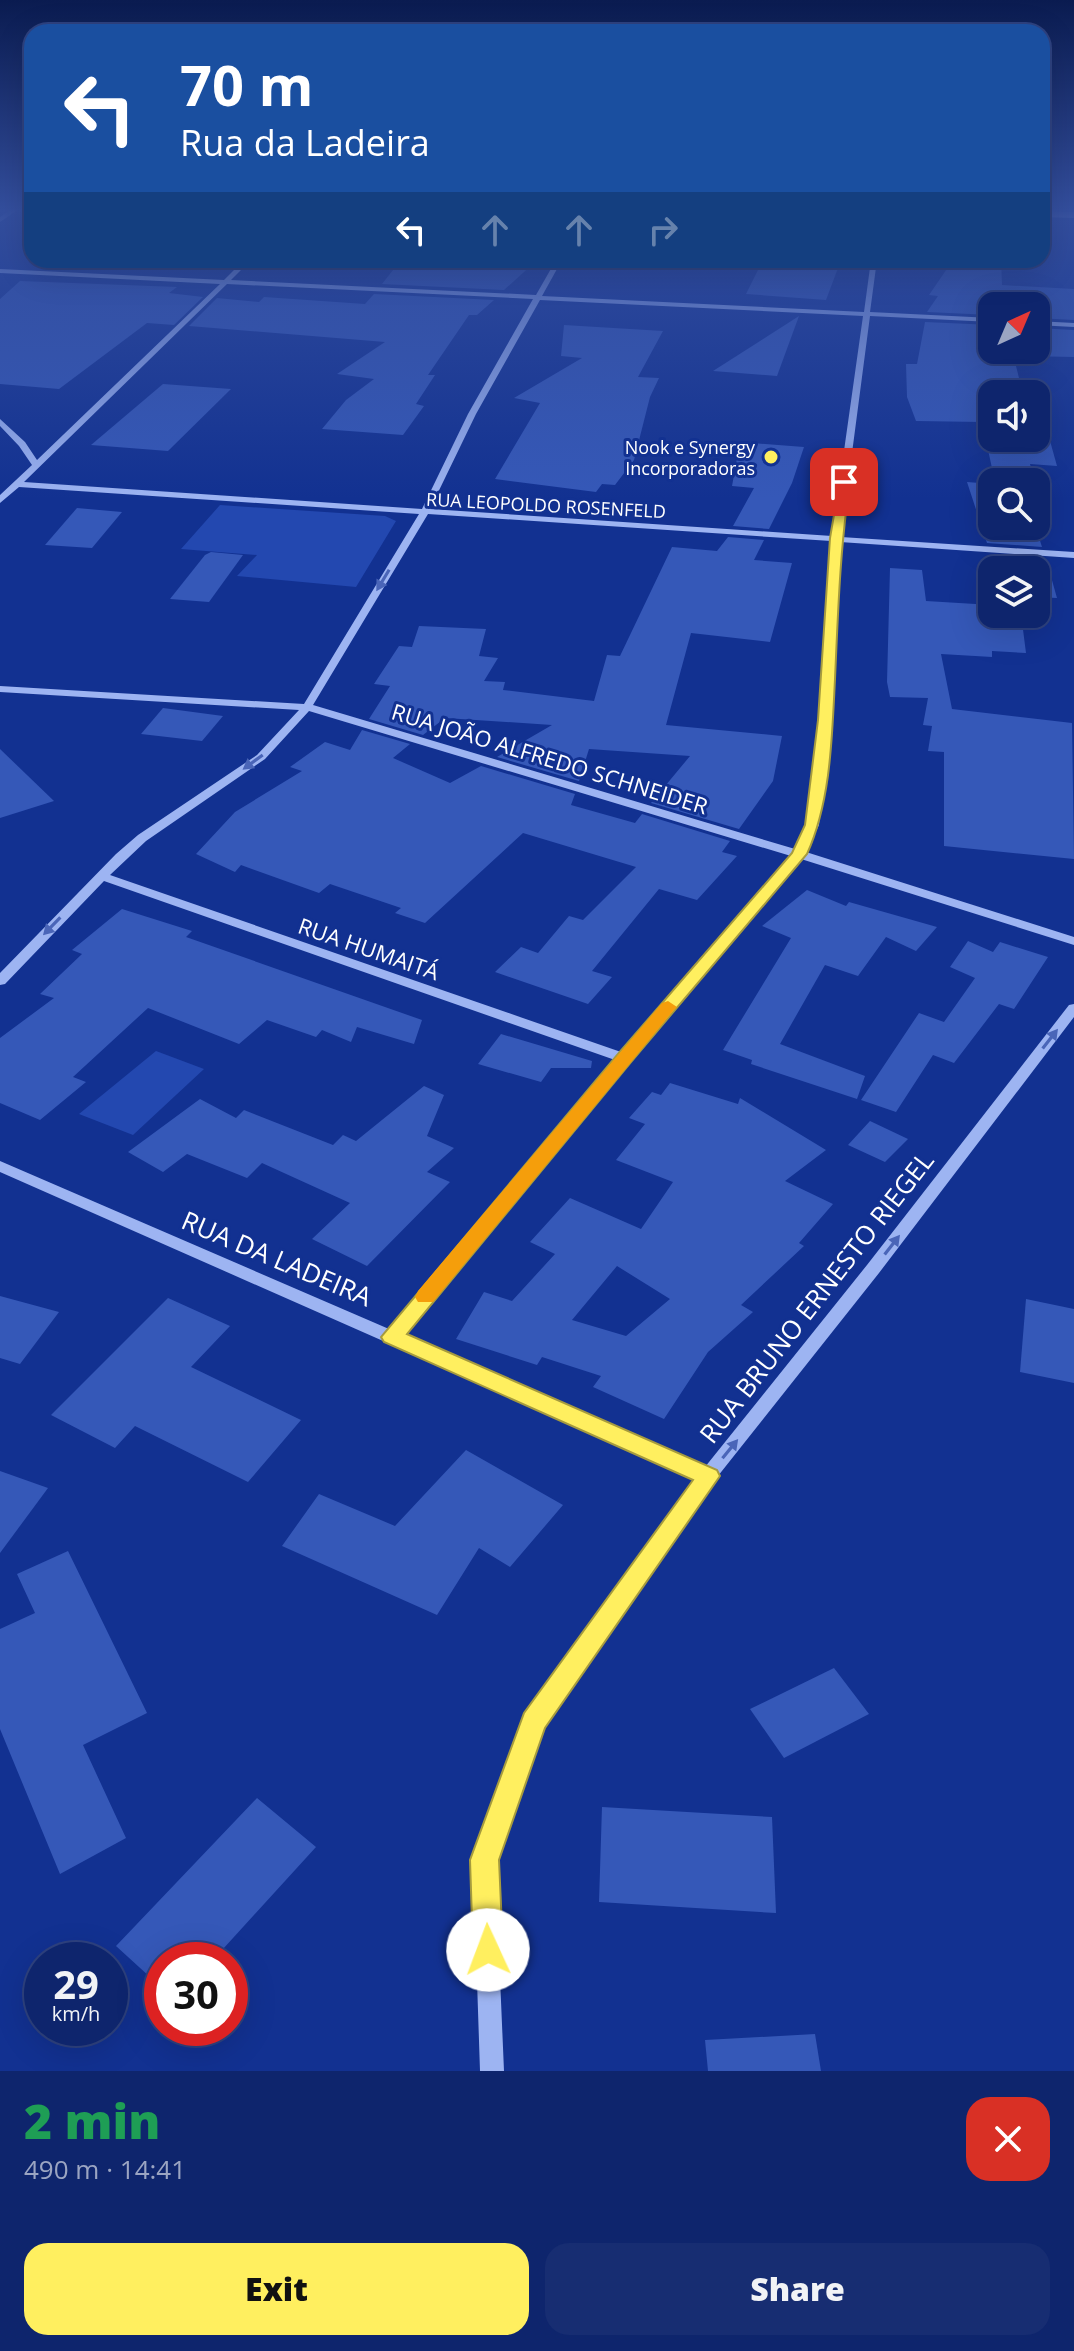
<!DOCTYPE html>
<meta charset="utf-8">
<style>
body{margin:0;font-family:"Open Sans",sans-serif;background:#172d72;color:#f1f3f6;height:100vh;display:flex;flex-direction:column;font-size:30px;white-space:nowrap}
*{box-sizing:border-box;margin:0}
p{font-size:26px;color:#9ba5c2}
.icon{flex:none;width:44px;height:44px;fill:none;stroke:currentColor;stroke-width:2;stroke-linecap:round;stroke-linejoin:round}
.map{position:relative;height:2071px;overflow:hidden}
.details{display:flex;flex-direction:column;background:#0e256d;flex:1}
.details>*{flex:none}
.top-card{position:absolute;left:24px;top:24px;width:1026px;height:244px;border-radius:24px;box-shadow:0 8px 32px #0002,0 0 0 2px #2e4280;background:#1a4fa0;color:#fff;overflow:hidden}
.needle{width:52px;rotate:44deg}
.tools{position:absolute;left:978px;top:292px;display:grid;gap:16px}
.tools a{display:grid;place-items:center;width:72px;height:72px;border-radius:16px;background:#0e256d;box-shadow:0 8px 32px #0002,0 0 0 2px #2e4280;font-size:40px}
.speed{position:absolute;left:24px;top:1942px;display:flex;gap:16px;font-size:40px;font-weight:700;text-align:center}
.speed>*{display:grid;place-content:center;width:104px;height:104px;border-radius:50%;background:#0e256d;box-shadow:0 8px 32px #0002,0 0 0 2px #2e4280;line-height:1}
.speed small{font-size:20px;font-weight:400}
.speed .limit{border:12px solid #d22;background:#fff;color:#111}
.pin{position:absolute;display:grid;place-items:center;width:68px;height:68px;color:#fff;margin:-34px;border-radius:16px;box-shadow:0 4px 12px #0006}
.me{position:absolute;width:88px;margin:-44px;rotate:358deg;stroke-linejoin:round;filter:drop-shadow(0 0 6px #0008)}
.turn{display:flex;align-items:center;gap:28px;height:168px;padding:0 24px;font-size:36px}
.turn .icon{width:104px;height:104px;stroke-width:2.5}
.turn b{display:block;font-size:56px;line-height:68px}
.lanes{display:flex;align-items:center;height:76px;padding:0 24px;background:#0003;justify-content:center;gap:40px;direction:ltr}
.lanes .off{opacity:.35}
.round{display:grid;place-items:center;flex:none;width:84px;height:84px;border-radius:24px;background:#172d72}
.summary{display:flex;align-items:center;justify-content:space-between;height:136px;padding:0 24px}
h1{font-size:48px;font-weight:800;line-height:60px;color:#1e9e55}
.cta{display:flex;gap:16px;margin-top:auto;padding:16px 24px}
.cta a{flex:1;height:92px;border-radius:24px;background:#ffef5f;color:#111;font-size:32px;font-weight:800;line-height:92px;text-align:center}
.cta a+a{background:#172d72;color:#f1f3f6}
.map>svg:first-child{display:block}
.green{fill:#2348b0}
.building{fill:#3558b8;fill-rule:evenodd}
.lines{fill:none;stroke-linecap:round;stroke-linejoin:round}
.minor{fill:#9db4f2;fill-rule:evenodd}
.major{fill:#e9edff;fill-rule:evenodd}
.oneway{fill:#4a65b8}
.route{fill:#ffef5f;stroke:#a69b3e;stroke-width:2}
.slow{fill:#f59e0b}
.poi-dot{fill:#ffef5f;stroke:#123191;stroke-width:3}
.labels{text-anchor:middle;dominant-baseline:central;stroke-width:6;stroke-linejoin:round;paint-order:stroke}
.far-poi-label{font-size:18px;fill:#fff;stroke:#123191;text-anchor:end}
.far-street-label{font-size:18px;fill:#fff;stroke:#123191}
.street-label{font-size:22px;fill:#fff;stroke:#123191}
.near-street-label{font-size:26px;fill:#fff;stroke:#123191}
</style>
<div class="map">
<svg width="1074" height="2071" viewBox="0 0 1074 2071">
<rect width="100%" height="100%" fill="#123191"/>
<g class="green">
<path d="M220,505l165,11 11,5 -40,66 -119,-11 20,-21 -76,-6z"/>
<path d="M156,1051l48,18 -71,66 -54,-21z"/>
</g>
<g class="building">
<path d="M401,260l90,4 2,-3 42,1 -31,28 -122,-6z"/>
<path d="M763,260h78l-15,40 -80,-6z"/>
<path d="M953,260h48l1,25 72,4v31l-38,-2v-12h-44v9l-65,-3 11,-16 -9,-1z"/>
<path d="M20,281l157,6 -8,6 34,4 -29,28 -27,-2 -88,66 -59,-5v-85z"/>
<path d="M374,294l120,6 -17,15h-8l-41,60h7l-19,29 8,2 -21,29 -81,-6 24,-29 28,-21 -37,-5 48,-32 -196,-16 28,-28 42,4 5,-5 101,7z"/>
<path d="M799,316l-22,60 -64,-5z"/>
<path d="M925,322l67,3v25h44v-22l38,2v27l-48,-1 1,7 -12,-1 8,32h-31v44h44v-8h11l10,36 -27,-2 4,14h-6l1,4h-34l-13,-60 -66,-1 -9,-24 -1,-33h11z"/>
<path d="M564,325l99,6 -25,46 21,1 -9,19 -16,63 -19,25 -13,-1 -6,8 -101,-13 45,-76 -26,-5 68,-40 -21,-2z"/>
<path d="M163,384l68,5 -63,62 -77,-6z"/>
<path d="M740,442l64,5 -12,36 -23,46 -36,-3 21,-38 -22,-2z"/>
<path d="M967,482l25,2v42h44v-27l12,29h-12l6,19 -55,-4z"/>
<path d="M77,508l45,4 -30,36 -47,-3z"/>
<path d="M728,537l36,3 -10,20 38,3 -22,79 -79,-9 -25,92 116,11 -9,45 -34,48 -88,-26 39,-47 -101,-7 -10,32 -82,-24 55,-32 -107,-7 -22,17 -54,-16 21,-33 -16,-2 25,-38 13,1 7,-21 67,3 -7,27 19,2 -14,23 21,1 -2,8 91,11 13,-46 13,1 52,-109 45,4z"/>
<path d="M211,552l32,3 -34,47 -39,-3 35,-44z"/>
<path d="M991,555l55,4 11,39 -21,-1v-27h-40z"/>
<path d="M890,568l32,2 4,31 66,4v9h29l5,39 -34,-2v6l-51,-3 11,55 120,14 2,136 -130,-13v-94l-16,-1 4,-25 -9,-1 5,-27 -38,-1 -3,-15z"/>
<path d="M163,708l60,8 -21,25 -61,-7z"/>
<path d="M362,730l48,14 -17,14 57,25 31,-17 94,28 -4,11 64,18 7,-9 88,27 -8,11 15,4 -40,44 -38,-11 -67,82 20,6 -24,27 -93,-32 26,-25 17,6 31,-37 14,4 53,-53 -113,-34 -98,90 -30,-10 6,-5 -71,-24 -11,9 -78,-28 -6,7 -39,-18 39,-42 67,-41 -12,-4 35,-25 25,8z"/>
<path d="M0,749l54,52 -54,17z"/>
<path d="M807,890l39,16 3,-4 88,25 -21,24 -30,-14 -28,39 -33,-11 -45,79 85,32 -8,23 -106,-35 1,-4 -29,-10 68,-112 -29,-12z"/>
<path d="M122,909l70,22 -6,6 236,83 -8,24 -57,-17 -6,15 -29,-12 -6,7 -49,-17 -28,24 -91,-36 -75,69 13,5 -46,38 -40,-17v-65l54,-40 -14,-4 42,-40 -10,-4z"/>
<path d="M968,941l25,11 7,-10 48,15 -34,52 -15,-5 -45,59 -21,-8 -37,57 -35,-12 58,-87 25,9 31,-44 -25,-11z"/>
<path d="M501,1034l91,27 -1,7h-40l-10,14 -63,-18z"/>
<path d="M670,1083l68,21 2,-6 86,52 -41,31 48,23 -34,39 5,3 -63,59 12,7 -45,40 -44,67 -71,-32 8,-11 -59,-19 -5,8 -81,-26 28,-47 28,9 43,-47 -25,-12 40,-44 71,31 32,-47 -57,-22 29,-36 -16,-6 23,-26 9,3zM617,1266l53,33 -44,37 -54,-16z"/>
<path d="M424,1086l20,9 -17,41 27,12 -27,24 23,10 -83,84 -55,-27 38,-36 -88,-40 -15,15 -60,-24 -24,18 -35,-20 72,-53 36,19 8,-8 89,35 10,-10 13,6z"/>
<path d="M870,1121l38,18 -23,23 -37,-17z"/>
<path d="M0,1296l59,16 -39,52 -20,-6z"/>
<path d="M168,1298l62,28 -39,41 110,53 -53,62 -113,-56 -20,22 -64,-33z"/>
<path d="M1026,1299l48,10v74l-54,-11z"/>
<path d="M466,1450l97,55 -53,62 -31,-19 -42,67 -155,-69 37,-52 76,32z"/>
<path d="M0,1471l48,17 -48,65z"/>
<path d="M68,1551l79,162 -64,32 43,93 -66,36 -60,-145v-100l35,-16 -18,-39z"/>
<path d="M834,1668l35,46 -85,44 -34,-49z"/>
<path d="M257,1798l59,49 -103,113h-51v28l-46,-42z"/>
<path d="M602,1807l170,10 4,96 -177,-11z"/>
<path d="M815,2034l6,37h-113l-3,-31z"/>
</g>
<g class="lines">
<g class="minor">
<path d="M12,209h7l-19,13v-5z"/>
<path d="M244,260h7l-20,20 305,15 20,-35h6l-20,36 322,16 7,-52h6l-7,52 122,6v4l-122,-6 -29,221 233,15v6l-234,-16 -10,178 -11,105 -13,27 268,85v8l-273,-86 -172,202 -226,274 302,132 162,-202 202,-260 5,-1v13l-195,256 -165,208 -171,246 -48,133 9,211h-24l-7,-211 54,-145 169,-236 -696,-307v-11l389,168 226,-269 -511,-179 -99,103 -5,1v-12l116,-119 22,-19 119,-80 42,-45 -299,-18v-6l304,18 115,-190 -400,-27 -19,16v-8l32,-30 -13,-19 -19,-20v-7l25,23 12,18 183,-176 -220,-11v-4l224,11zM227,284l306,15 -65,115 -46,95 -398,-27zM540,300l323,16 -31,220 -402,-27 46,-95zM428,514l403,27 -11,179 -13,105 -12,24 -482,-144zM309,711l482,145 -170,196 -511,-177 36,-34 119,-82z"/>
<path d="M1036,321l38,2v4l-38,-2z"/>
</g>
<path class="major" d="M1042,211l32,1v6l-32,-1z"/>
</g>
<defs><path id="oneway-solid" d="M-6-.8H1V-3.2L6.5 0L1 3.2V.8H-6Z" transform="scale(2)"/></defs>
<g class="oneway">
<use href="#oneway-solid" transform="translate(383 580) rotate(121)"/>
<use href="#oneway-solid" transform="translate(253 762) rotate(144)"/>
<use href="#oneway-solid" transform="translate(52 926) rotate(134)"/>
<use href="#oneway-solid" transform="translate(1050 1039) rotate(-52)"/>
<use href="#oneway-solid" transform="translate(892 1245) rotate(-52)"/>
<use href="#oneway-solid" transform="translate(730 1449) rotate(-51)"/>
</g>
<linearGradient id="sky" x2="0" y2="1"><stop stop-color="#0a1b50"/><stop offset="0.42" stop-color="#334e9d"/><stop offset="1" stop-color="#334e9d" stop-opacity="0"/></linearGradient>
<rect width="1074" height="499" fill="url(#sky)"/>
<path class="route" d="M840,480l10,2c-10,66 -12,131 -15,197 -3,58 -4,122 -28,175l-176,208 -224,272 310,136 3,6 -175,252 -46,132 4,90 -5,11 -10,4 -11,-4 -4,-11 -3,-90 54,-147 169,-233 -309,-138 -3,-5 237,-283 174,-201 13,-28 13,-105 12,-182z"/>
<path class="slow" d="M668,1001l9,6 -3,3 -241,292h-15l-3,-5 3,-6 244,-288z"/>
<circle class="poi-dot" cx="771" cy="457" r="8"/>
<g class="labels">
<g class="far-poi-label">
<text x="755" y="447">Nook e Synergy<tspan x="755" dy="21">Incorporadoras</tspan></text>
</g>
<g class="far-street-label">
<text transform="translate(546 505) rotate(3)">RUA LEOPOLDO ROSENFELD</text>
</g>
<g class="street-label">
<text transform="translate(550 758) rotate(17)">RUA JOÃO ALFREDO SCHNEIDER</text>
<text transform="translate(369 948) rotate(19)">RUA HUMAITÁ</text>
</g>
<g class="near-street-label">
<text transform="translate(277 1258) rotate(23)">RUA DA LADEIRA</text>
<text transform="translate(816 1297) rotate(-52)">RUA BRUNO ERNESTO RIEGEL</text>
</g>
</g>
</svg>
<div class="tools">
<a><svg class="needle" viewBox="-14 -14 28 28"><path d="M0-13l5 13h-10z" fill="#e53935"/><path d="M0 13l5-13h-10z" fill="#9ba5c2"/></svg></a>
<a><svg class="icon" aria-label="sound" viewBox="0 0 24 24"><path d="M4 9h4l5-4v14l-5-4H4zM17 9q2 3 0 6"/></svg></a>
<a><svg class="icon" aria-label="search" viewBox="0 0 24 24"><circle cx="10" cy="10" r="6"/><path d="M15 15l6 6"/></svg></a>
<a><svg class="icon" aria-label="layers" viewBox="0 0 24 24"><path d="M12 4l9 5-9 5-9-5zM3 14l9 5 9-5"/></svg></a>
</div>
<div class="speed"><div>29<small>km/h</small></div><div class="limit">30</div></div>
<div class="pin" style="left:844px;top:482px;background:#d93025"><svg class="icon" aria-label="arrive" viewBox="0 0 24 24"><path d="M6 21V4h12l-3 4 3 4H6"/></svg></div>
<svg class="me" style="left:488px;top:1950px" viewBox="-20 -20 40 40"><circle r="19" fill="#fff"/><path d="M0-13L10 11 0 6-10 11z" fill="#ffef5f"/></svg>
<div class="top-card">
<div class="turn"><svg class="icon" aria-label="left" viewBox="0 0 24 24"><path d="M17 20v-9H6M10 6l-5 5 5 5"/></svg><div><b>70 m</b>Rua da Ladeira</div></div>
<div class="lanes"><svg class="icon" aria-label="left" viewBox="0 0 24 24"><path d="M17 20v-9H6M10 6l-5 5 5 5"/></svg><svg class="icon off" aria-label="ahead" viewBox="0 0 24 24"><path d="M12 20V5M6 11l6-6 6 6"/></svg><svg class="icon off" aria-label="ahead" viewBox="0 0 24 24"><path d="M12 20V5M6 11l6-6 6 6"/></svg><svg class="icon off" aria-label="right" viewBox="0 0 24 24"><path d="M7 20v-9h11M14 6l5 5-5 5"/></svg></div>
</div>
</div>
<section class="details">
<div class="summary"><div><h1>2 min</h1><p>490 m · 14:41</p></div><a class="round" style="background:#d93025;color:#fff"><svg class="icon" aria-label="close" viewBox="0 0 24 24"><path d="M6 6l12 12M18 6L6 18"/></svg></a></div>
<div class="cta"><a>Exit</a><a>Share</a></div>
</section>
